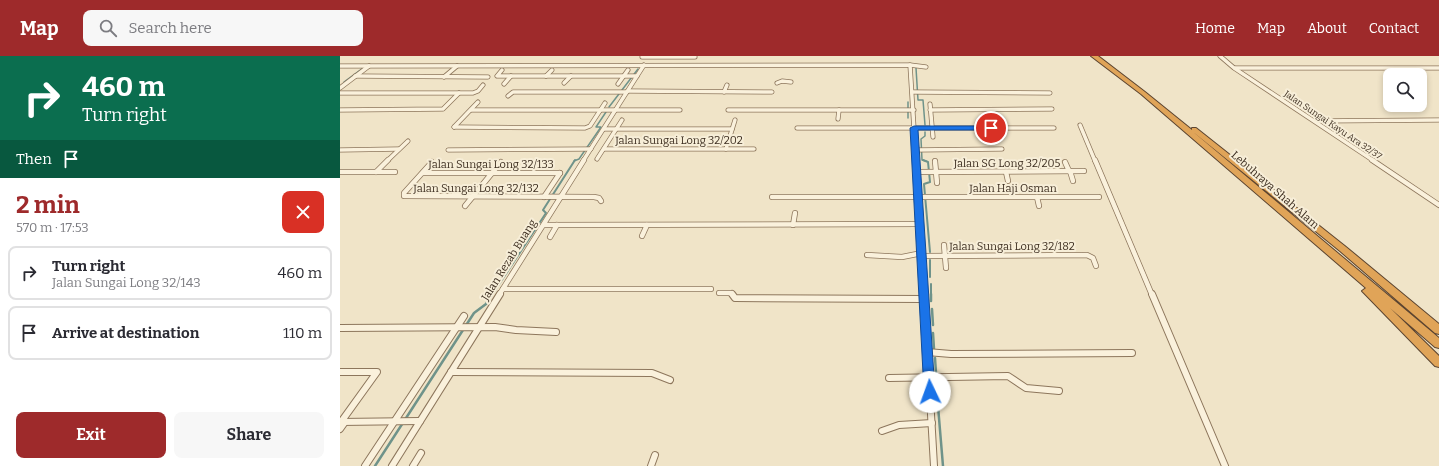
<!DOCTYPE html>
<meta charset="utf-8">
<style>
body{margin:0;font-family:Bitter,serif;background:#f7f7f7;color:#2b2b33;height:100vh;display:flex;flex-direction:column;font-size:15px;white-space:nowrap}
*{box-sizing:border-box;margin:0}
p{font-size:13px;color:#7c7c81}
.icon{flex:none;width:22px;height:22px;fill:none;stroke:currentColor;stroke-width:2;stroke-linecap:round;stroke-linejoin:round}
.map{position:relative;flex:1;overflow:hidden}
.details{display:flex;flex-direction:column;background:#fff;width:340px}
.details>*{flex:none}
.hud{background:#0b6e4f;color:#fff;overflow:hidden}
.tools{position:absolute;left:1043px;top:12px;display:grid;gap:8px}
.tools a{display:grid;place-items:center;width:44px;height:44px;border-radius:8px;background:#fff;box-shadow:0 2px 6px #0003;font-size:20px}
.pin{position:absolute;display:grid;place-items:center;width:34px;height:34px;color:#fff;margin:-17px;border:2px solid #fff;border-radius:50%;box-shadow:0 1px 4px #0007}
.me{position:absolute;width:44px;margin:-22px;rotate:357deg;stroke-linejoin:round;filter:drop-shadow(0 0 3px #0008)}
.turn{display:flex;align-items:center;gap:14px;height:84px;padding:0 16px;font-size:18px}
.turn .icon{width:52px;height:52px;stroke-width:2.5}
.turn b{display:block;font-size:28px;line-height:34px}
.then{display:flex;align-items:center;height:38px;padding:0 16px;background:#0003;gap:8px;font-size:15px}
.round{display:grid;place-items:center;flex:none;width:42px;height:42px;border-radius:8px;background:#f7f7f7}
.headline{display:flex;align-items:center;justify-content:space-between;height:68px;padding:0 16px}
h1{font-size:24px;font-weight:700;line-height:30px;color:#9e2a2b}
.button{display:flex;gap:8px;margin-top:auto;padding:8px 16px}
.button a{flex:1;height:46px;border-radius:8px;background:#9e2a2b;color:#fff;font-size:16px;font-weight:700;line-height:46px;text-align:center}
.button a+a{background:#f7f7f7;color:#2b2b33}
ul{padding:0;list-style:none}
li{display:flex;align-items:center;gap:12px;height:54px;margin:0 8px 6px;padding:0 8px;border:2px solid #e1e1e2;border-radius:8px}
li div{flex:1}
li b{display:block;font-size:15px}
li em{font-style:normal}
header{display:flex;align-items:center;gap:24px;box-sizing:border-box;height:56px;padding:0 20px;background:#9e2a2b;color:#fff}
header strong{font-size:19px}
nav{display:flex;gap:22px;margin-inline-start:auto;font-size:14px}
.search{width:280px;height:36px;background:#f7f7f7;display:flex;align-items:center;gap:10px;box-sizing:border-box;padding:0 14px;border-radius:8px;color:#7c7c81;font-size:15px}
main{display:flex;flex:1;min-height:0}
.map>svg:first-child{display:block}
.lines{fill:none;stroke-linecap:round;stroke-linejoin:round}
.stream-far2{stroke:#6f938a;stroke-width:1.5}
.stream-far1{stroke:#6f938a;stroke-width:2}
.stream{stroke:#6f938a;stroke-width:2.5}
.minor-far2-casing{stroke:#8d765c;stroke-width:5}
.minor-far1-casing{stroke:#8d765c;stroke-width:6}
.minor-casing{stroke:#8d765c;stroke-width:8}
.motorway-casing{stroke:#5b4430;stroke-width:2}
.minor-far2{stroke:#faf1dc;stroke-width:3.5}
.minor-far1{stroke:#faf1dc;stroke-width:4.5}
.minor{stroke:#faf1dc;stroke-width:6}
.motorway{fill:#e0a458;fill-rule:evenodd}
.route{fill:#1a73e8;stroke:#114b97}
.labels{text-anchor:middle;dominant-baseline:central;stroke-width:4;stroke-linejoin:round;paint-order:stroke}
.far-street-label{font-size:9px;fill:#3d2e20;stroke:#f7eed8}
.street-label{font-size:11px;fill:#3d2e20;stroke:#f7eed8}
</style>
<header>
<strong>Map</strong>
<div class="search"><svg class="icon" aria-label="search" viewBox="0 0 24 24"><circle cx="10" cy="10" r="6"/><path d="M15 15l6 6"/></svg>Search here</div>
<nav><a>Home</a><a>Map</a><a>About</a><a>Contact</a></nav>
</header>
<main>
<section class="details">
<div class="hud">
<div class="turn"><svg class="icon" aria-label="right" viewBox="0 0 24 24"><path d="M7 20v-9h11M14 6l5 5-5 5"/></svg><div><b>460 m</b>Turn right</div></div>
<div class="then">Then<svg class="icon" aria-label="arrive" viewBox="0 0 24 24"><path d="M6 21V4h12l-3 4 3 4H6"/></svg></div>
</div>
<div class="headline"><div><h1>2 min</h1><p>570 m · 17:53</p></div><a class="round" style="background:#d93025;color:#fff"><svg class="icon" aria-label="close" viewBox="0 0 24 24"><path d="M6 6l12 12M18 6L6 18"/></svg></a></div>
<ul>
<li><svg class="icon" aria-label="right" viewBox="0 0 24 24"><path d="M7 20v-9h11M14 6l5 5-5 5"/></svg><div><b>Turn right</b><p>Jalan Sungai Long 32/143</p></div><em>460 m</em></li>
<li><svg class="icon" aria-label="arrive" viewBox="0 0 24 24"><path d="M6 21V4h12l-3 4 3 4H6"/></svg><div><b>Arrive at destination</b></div><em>110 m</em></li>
</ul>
<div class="button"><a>Exit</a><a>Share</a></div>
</section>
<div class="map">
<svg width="1099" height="410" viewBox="0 0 1099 410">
<rect width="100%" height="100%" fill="#f0e4c8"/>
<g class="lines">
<g class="stream-far2">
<path d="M576,12l2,32h5l2,25"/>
<path d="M4,26l19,-14"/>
<path d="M568,46v16"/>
<path d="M269,51l29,-38"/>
<path d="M585,76v4l-4,3 1,21 4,1"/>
<path d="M234,105l5,-2 22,-32h-5l10,-15"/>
</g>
<g class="stream-far1">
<path d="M583,104l5,2 2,20 -6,2 6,68"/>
<path d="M590,204v17"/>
<path d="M591,228v11"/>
<path d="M152,239l54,-82 -3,-3 32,-50"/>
</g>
<g class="stream">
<path d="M591,238v7"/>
<path d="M592,253l1,16"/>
<path d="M593,277l1,16"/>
<path d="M595,302l1,15"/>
<path d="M596,326l7,84"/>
<path d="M35,410l99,-153 12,-9 6,-10"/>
</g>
<g class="minor-far2-casing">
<g id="minor-far2">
<path d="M880,0l14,12 140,93"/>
<path d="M302,1h53"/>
<path d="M570,9l6,96"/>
<path d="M0,10l570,-1 16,2"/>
<path d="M895,12h204"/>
<path d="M162,14l-5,6h140"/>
<path d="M15,20l133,1"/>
<path d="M206,20l6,-6"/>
<path d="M104,21l13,-11"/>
<path d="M224,27l7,-7"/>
<path d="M437,27l5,-2 9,1"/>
<path d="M164,28l7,-8"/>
<path d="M278,28l10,-14"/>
<path d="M0,32l29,-22"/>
<path d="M288,35l144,1"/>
<path d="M384,36l3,-7"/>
<path d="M573,36l137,1"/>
<path d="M0,37h133l5,-2 5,-6"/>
<path d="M168,40l5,-4h114"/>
<path d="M590,48l3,33"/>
<path d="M0,54l103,-1 16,-16"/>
<path d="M131,54h209"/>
<path d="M388,54h186"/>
<path d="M590,54l122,-1"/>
<path d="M498,63l1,-9"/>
<path d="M975,65l124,-1"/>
<path d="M740,69l15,36"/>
<path d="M114,71l131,1 5,-2 15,-23"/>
<path d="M114,71l24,-25"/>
<path d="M457,72h257"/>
<path d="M264,73h128"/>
<path d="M264,93h150"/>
<path d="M386,93l9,-29"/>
<path d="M0,94l59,-1"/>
<path d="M108,94l143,-1"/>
<path d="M575,94l87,-1"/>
<path d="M257,103l25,-39"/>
<path d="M47,105l21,-20"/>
<path d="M243,105l61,-96"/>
</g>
</g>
<g class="minor-far1-casing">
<g id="minor-far1">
<path d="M576,104l8,135"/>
<path d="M755,104l57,135"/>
<path d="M1032,104l67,45"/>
<path d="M595,105l2,22"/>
<path d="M92,106l-28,31v3l190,1 5,1 2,3"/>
<path d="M725,106l4,9"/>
<path d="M730,115l3,10"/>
<path d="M0,116h55"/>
<path d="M36,116l12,-12"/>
<path d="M577,116l167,-1"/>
<path d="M666,116l2,9"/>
<path d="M83,117h137"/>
<path d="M204,141l16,-24"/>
<path d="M432,141h327"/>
<path d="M697,141l2,9"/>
<path d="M125,150l36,-44"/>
<path d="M204,169l376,-1"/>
<path d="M453,169l2,-12"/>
<path d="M302,180l5,-11"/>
<path d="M210,181l7,-12"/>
<path d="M604,189l2,23"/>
<path d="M527,199l35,2 20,-4"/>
<path d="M582,200l165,-1 6,3 3,8"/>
<path d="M163,233h208"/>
<path d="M379,237h12l2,2"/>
<path d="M159,239l85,-135"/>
</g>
</g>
<g class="minor-casing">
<g id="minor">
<path d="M392,238l3,4 189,1"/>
<path d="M584,238l10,172"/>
<path d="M812,238l73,172"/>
<path d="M0,272l155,-1 21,3 40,2"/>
<path d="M587,296l24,2 181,-1"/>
<path d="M0,316h37l-36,50"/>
<path d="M111,316l201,1 18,7"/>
<path d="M549,322l119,-2 18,12 33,3"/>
<path d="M0,366l80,-1"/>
<path d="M0,373l5,-7"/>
<path d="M542,375l17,-6 33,-2"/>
<path d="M25,410l99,-150"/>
<path d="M52,410l108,-172"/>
<path d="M73,410l8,-13"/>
<path d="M311,410l4,-11"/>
</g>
</g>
<g class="motorway-casing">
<path id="motorway" d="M751,0h7l47,36 47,38v-2h4l150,119 93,77v10l-4,-1 -95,-82 -148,-120 247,207v10l-4,-1 -45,-39 49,48v11l-4,-1 -71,-73 -2,-2 4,-3 -225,-194z"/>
</g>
<use href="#minor-far2" class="minor-far2"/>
<use href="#minor-far1" class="minor-far1"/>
<use href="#minor" class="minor"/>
<use href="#motorway" class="motorway"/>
</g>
<path class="route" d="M574,70h77l4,2 -4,2h-73l17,262 -1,4 -4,1 -4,-1 -2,-4 -14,-264z"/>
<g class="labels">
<g class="far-street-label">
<text transform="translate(993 69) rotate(34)">Jalan Sungai Kayu Ara 32/37</text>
</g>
<g class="street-label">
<text x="339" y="84">Jalan Sungai Long 32/202</text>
<text x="667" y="107">Jalan SG Long 32/205</text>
<text x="151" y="108">Jalan Sungai Long 32/133</text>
<text x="136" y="132">Jalan Sungai Long 32/132</text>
<text x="673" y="132">Jalan Haji Osman</text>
<text transform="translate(935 134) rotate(41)">Lebuhraya Shah Alam</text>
<text x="672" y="190">Jalan Sungai Long 32/182</text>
<text transform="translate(169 204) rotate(-58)">Jalan Rezab Buang</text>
</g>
</g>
</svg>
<div class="tools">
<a><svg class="icon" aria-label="search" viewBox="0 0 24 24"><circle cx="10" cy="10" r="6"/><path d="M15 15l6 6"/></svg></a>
</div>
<div class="pin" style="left:651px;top:72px;background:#d93025"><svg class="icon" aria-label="arrive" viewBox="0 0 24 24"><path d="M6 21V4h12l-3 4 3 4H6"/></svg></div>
<svg class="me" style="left:590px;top:336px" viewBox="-20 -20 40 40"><circle r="19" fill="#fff"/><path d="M0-13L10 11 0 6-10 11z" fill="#1a73e8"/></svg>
</div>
</main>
